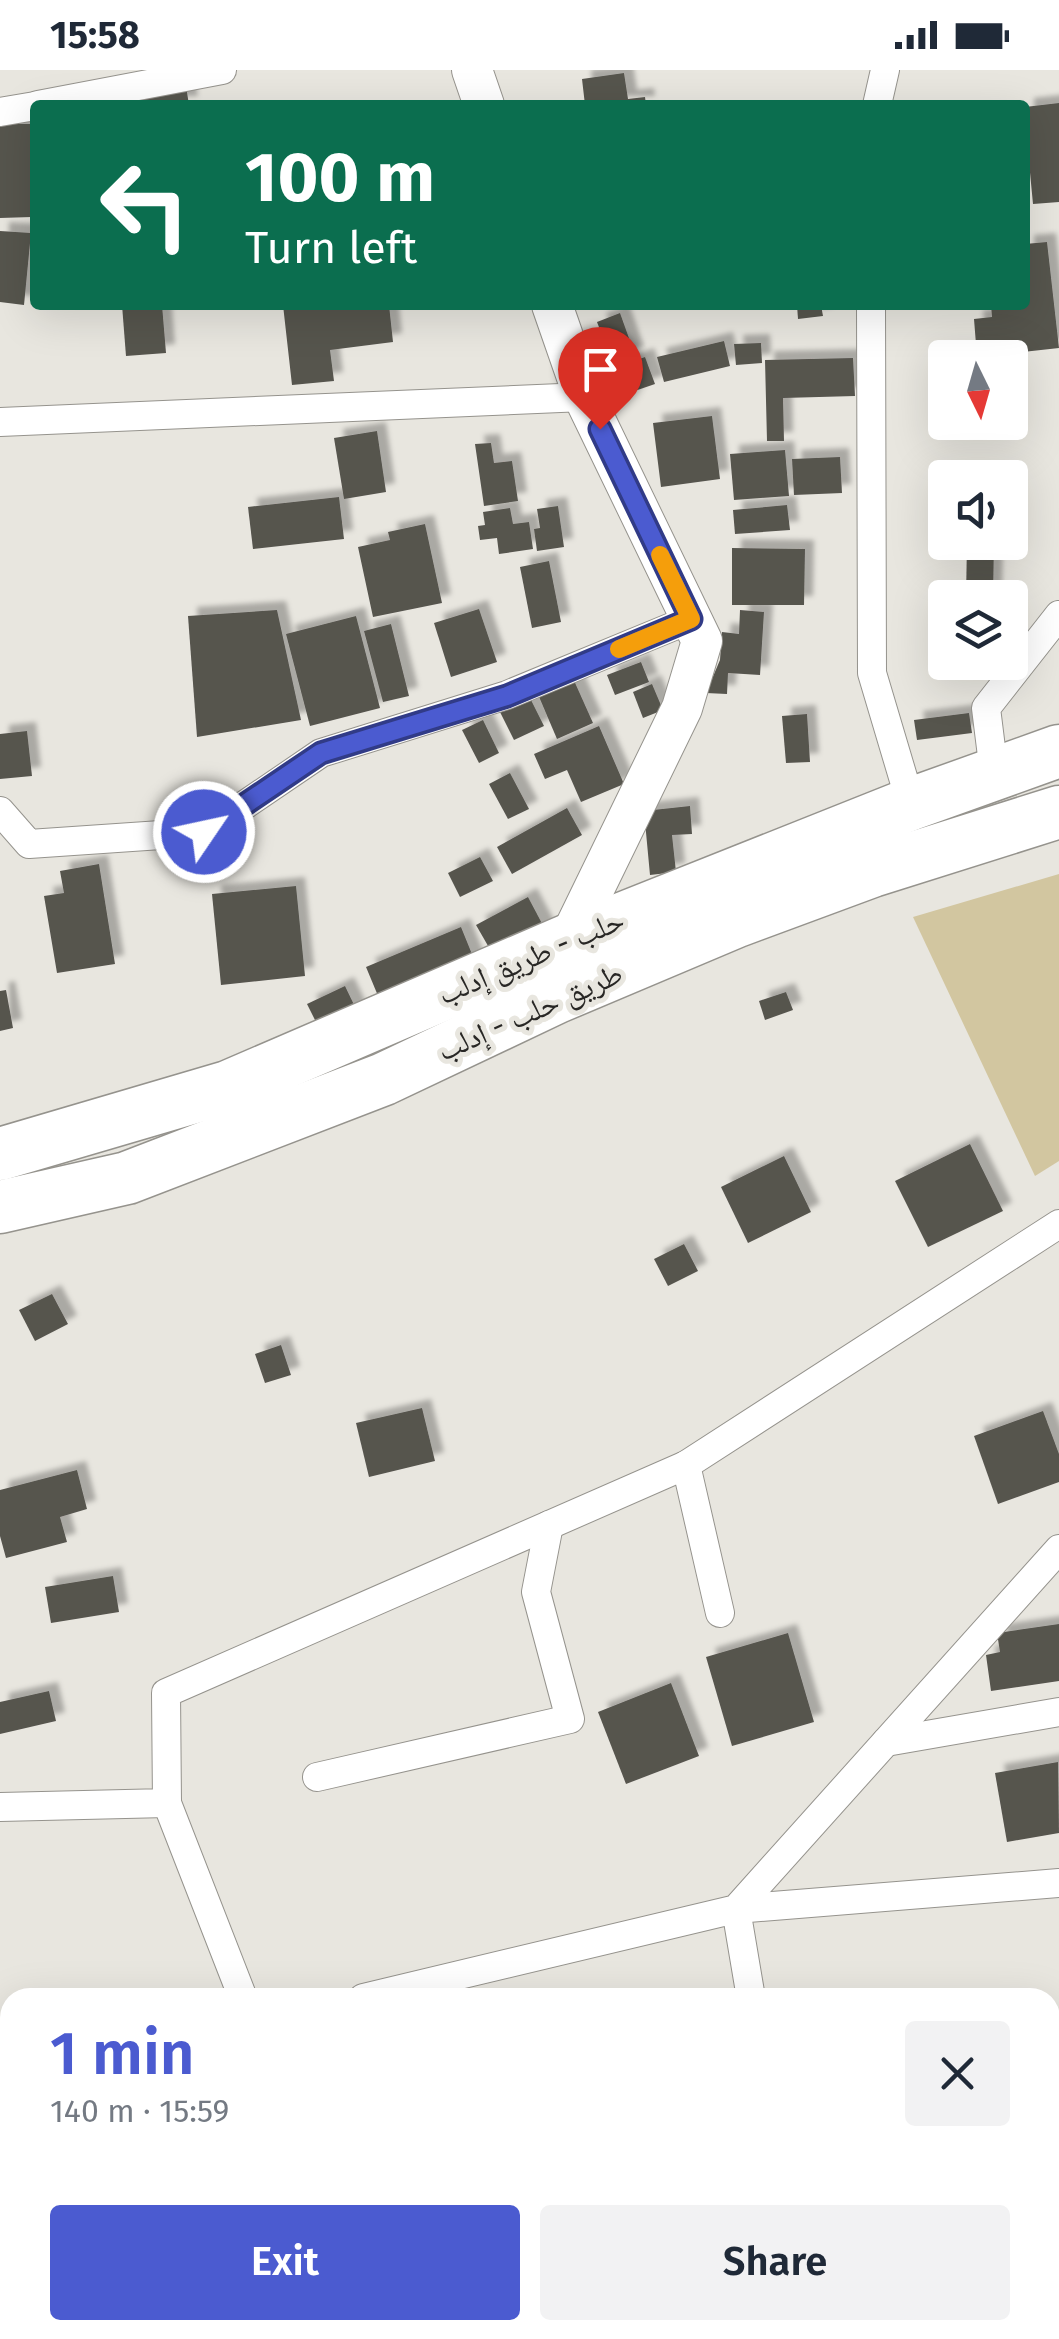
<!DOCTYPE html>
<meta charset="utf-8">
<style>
body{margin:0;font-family:"Fira Sans","Noto Naskh Arabic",sans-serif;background:#f2f2f3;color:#1f2937;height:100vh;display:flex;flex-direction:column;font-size:38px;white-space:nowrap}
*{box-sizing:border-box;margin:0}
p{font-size:32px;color:#747a83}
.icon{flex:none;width:55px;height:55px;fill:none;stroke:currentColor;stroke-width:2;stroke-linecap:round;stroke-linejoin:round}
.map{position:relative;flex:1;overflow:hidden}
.details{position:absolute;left:0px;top:1918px;width:1060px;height:352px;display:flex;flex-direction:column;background:#fff;border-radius:30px 30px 0 0;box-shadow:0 10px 40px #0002}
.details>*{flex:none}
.banner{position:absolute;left:30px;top:30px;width:1000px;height:210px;border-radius:10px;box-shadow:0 10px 40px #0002;background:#0b6e4f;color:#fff;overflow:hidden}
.needle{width:65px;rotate:175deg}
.buttons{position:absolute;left:928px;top:270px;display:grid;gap:20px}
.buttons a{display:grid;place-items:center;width:100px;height:100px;border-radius:10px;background:#fff;box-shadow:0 10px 40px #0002;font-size:50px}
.pin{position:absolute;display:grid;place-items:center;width:85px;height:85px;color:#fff;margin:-102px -42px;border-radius:50% 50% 50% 0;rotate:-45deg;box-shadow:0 0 10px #0007}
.pin .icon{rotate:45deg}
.me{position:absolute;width:110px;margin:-55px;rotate:56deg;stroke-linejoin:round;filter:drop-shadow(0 0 8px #0008)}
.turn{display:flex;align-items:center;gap:35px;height:210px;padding:0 50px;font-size:45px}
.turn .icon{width:130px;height:130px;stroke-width:2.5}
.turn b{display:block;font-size:70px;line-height:85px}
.round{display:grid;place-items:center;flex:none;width:105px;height:105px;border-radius:10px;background:#f2f2f3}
.headline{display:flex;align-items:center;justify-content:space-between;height:170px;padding:0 50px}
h1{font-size:60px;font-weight:600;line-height:75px;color:#4b5bd0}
.cta{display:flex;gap:20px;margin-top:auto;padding:20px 50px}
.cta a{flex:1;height:115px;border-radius:10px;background:#4b5bd0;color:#fff;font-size:40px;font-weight:600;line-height:115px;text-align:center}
.cta a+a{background:#f2f2f3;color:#1f2937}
.status{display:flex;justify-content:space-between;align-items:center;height:70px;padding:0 50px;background:#fff;direction:ltr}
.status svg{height:28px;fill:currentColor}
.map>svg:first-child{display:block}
.green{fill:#d2c6a0}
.building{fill:#56544e;filter:url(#shadow)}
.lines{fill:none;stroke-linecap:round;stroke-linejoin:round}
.street-casing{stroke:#95938d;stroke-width:30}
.secondary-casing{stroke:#95938d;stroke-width:42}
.highway-casing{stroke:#95938d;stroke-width:55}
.street{stroke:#fff;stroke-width:28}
.secondary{stroke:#fff;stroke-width:40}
.highway{stroke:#fff;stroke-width:52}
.route-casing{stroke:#313b87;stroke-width:25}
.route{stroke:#4b5bd0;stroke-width:18}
.slow{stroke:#f59e0b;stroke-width:18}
.labels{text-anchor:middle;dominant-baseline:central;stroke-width:10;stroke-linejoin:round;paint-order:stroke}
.street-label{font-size:30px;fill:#282725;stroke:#e8e6df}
</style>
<div class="status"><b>15:58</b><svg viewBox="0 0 49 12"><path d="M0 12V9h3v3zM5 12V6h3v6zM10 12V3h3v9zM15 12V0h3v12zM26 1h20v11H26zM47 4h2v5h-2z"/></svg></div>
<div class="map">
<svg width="1059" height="2269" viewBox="0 0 1059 2269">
<defs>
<filter id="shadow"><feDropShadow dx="9" dy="-9" stdDeviation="2.5" flood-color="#0004"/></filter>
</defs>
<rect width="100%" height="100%" fill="#e8e6df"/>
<path class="green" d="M1059,804v287l-24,15 -122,-259z"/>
<g class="building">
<path d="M624,3l4,26 17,-2 1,8h-61l-3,-26z"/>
<path d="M186,16l3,19h-66l-1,-6z"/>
<path d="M1059,33v99l-26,2 -4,-42h-4v-55z"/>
<path d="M0,54h31l1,93 -32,1z"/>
<path d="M0,161l31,2 -7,72 -24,-3z"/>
<path d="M1047,172l12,106 -82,9 -3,-38 18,-2 -1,-12h34v-61z"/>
<path d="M122,235h40l4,48 -40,3z"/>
<path d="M283,235h106l4,37 -63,8 4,31 -42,4z"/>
<path d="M797,235h24l2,11 -25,3z"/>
<path d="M620,243l15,42 -22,8 -16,-41z"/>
<path d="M724,271l6,25 -66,16 -7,-25z"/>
<path d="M761,273l1,20 -26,2 -2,-21z"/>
<path d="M645,287l10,27 -35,12 -9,-27z"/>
<path d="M853,288l2,38 -72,2 1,43h-17l-2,-81z"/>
<path d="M712,346l8,63 -59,8 -8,-64z"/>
<path d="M377,361l9,61 -42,7 -10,-61z"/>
<path d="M491,373l3,20 18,-2 6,40 -34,5 -9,-62z"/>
<path d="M785,380l4,46 -55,4 -4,-46z"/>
<path d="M840,387l2,36 -48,2 -2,-36z"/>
<path d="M339,427l5,42 -91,10 -5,-42z"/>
<path d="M787,435l3,25 -55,4 -2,-24z"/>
<path d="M558,436l6,41 -27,4 -3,-22 6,-1 -3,-19z"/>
<path d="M510,438l3,16 16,-2 4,27 -34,5 -2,-16 -17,2 -2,-14 7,-1 -2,-13z"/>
<path d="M425,454l17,79 -69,14 -15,-70 32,-7 -2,-8z"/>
<path d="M967,472h27l-1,56h-27z"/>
<path d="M732,478l73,1 -1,56h-72z"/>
<path d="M549,491l12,61 -29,6 -12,-61z"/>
<path d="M479,539l18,53 -46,15 -17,-54z"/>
<path d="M277,540l24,110 -104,17 -9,-121z"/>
<path d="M740,540l24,2 -4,63 -32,-2 -1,21 -21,-1 14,-33 2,-28 17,2z"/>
<path d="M356,546l24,92 -70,18 -24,-92z"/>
<path d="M391,554l18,72 -26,6 -19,-71z"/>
<path d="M641,592l8,20 -34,13 -8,-20z"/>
<path d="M572,606l21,47 -36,16 -20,-47z"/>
<path d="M652,614l11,26 -20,8 -10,-26z"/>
<path d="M528,624l16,32 -30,14 -16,-32z"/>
<path d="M969,643l3,20 -55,7 -3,-20z"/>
<path d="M807,644l3,48 -24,1 -4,-47z"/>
<path d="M483,650l16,33 -20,10 -17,-33z"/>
<path d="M599,656l25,58 -43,18 -14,-32 -22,9 -11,-25z"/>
<path d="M27,661l5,45 -32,3v-45z"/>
<path d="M510,703l19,36 -21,10 -19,-35z"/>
<path d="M690,736l2,28 -20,1 4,37 -26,3 -6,-64z"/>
<path d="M567,738l15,27 -70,39 -15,-27z"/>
<path d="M480,787l13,24 -33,16 -12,-24z"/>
<path d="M99,794l16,100 -58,9 -13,-77 20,-3 -4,-22z"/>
<path d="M296,816l9,90 -84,9 -9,-91z"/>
<path d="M528,827l18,34 -51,27 -19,-33z"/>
<path d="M461,857l15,37 -95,39 -15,-36z"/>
<path d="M345,916l12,25 -38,17 -12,-24z"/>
<path d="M6,920l7,38 -13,3v-40z"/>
<path d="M786,922l7,18 -28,10 -6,-19z"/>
<path d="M970,1074l33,67 -75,36 -33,-66z"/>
<path d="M784,1086l27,56 -63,31 -27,-56z"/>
<path d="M684,1174l14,27 -30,15 -14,-27z"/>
<path d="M52,1224l16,30 -33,17 -16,-31z"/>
<path d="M281,1275l10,30 -26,8 -10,-29z"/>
<path d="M422,1338l13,53 -66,16 -13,-54z"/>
<path d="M1043,1341l16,43v28l-61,22 -24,-68z"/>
<path d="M77,1400l10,39 -27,8 7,25 -61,16 -6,-22v-46z"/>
<path d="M113,1506l6,36 -68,11 -6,-36z"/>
<path d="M1059,1554v57l-68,10 -5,-36 14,-3 -3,-19z"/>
<path d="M788,1563l26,89 -82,24 -26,-89z"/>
<path d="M671,1613l28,73 -73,28 -28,-72z"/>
<path d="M49,1621l7,30 -56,13v-32z"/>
<path d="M1058,1692l1,71 -52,9 -12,-69z"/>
<path d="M1050,2227h8l1,32 -9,1z"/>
<path d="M868,2260h39l1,9h-39z"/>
</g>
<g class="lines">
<g class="street-casing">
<g id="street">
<path d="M38,35l184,-35"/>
<path d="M877,35l8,-35"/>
<path d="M0,42l35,-6"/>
<path d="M871,235l1,368 39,131"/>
<path d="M0,352l584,-25"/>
<path d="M994,702l-8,-64 73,-93"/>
<path d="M0,741l29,33 176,-12 116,-79 186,-58 184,-76"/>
<path d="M686,1395l34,148"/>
<path d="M886,1672l173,-30"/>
<path d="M317,1707l253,-58 -34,-127 13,-67"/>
<path d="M167,1733l76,195"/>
<path d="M0,1737l167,-4 -1,-110 520,-228 373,-241"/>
<path d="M363,1928l373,-89 323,-360"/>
<path d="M751,1928l-15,-89 323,-26"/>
<path d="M1050,2143l9,5"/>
<path d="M0,2182l10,-1"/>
<path d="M857,2260l1,9"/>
<path d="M278,2269v-9"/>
<path d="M450,2269l7,-9"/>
</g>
</g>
<g class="secondary-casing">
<g id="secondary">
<path d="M472,0l12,35"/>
<path d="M552,235l32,92 118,244 -20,67 -113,232"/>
</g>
</g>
<g class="highway-casing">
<g id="highway">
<path d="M0,1084l228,-67 341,-147 342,-136 148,-53"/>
<path d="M0,1137l127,-29 257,-99 173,-82 180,-76 135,-50 187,-59"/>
</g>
</g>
<use href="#street" class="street"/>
<use href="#secondary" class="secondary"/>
<use href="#highway" class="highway"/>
</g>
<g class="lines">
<g class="route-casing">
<path id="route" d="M204,762l117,-79 186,-57 184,-77 -91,-190"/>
</g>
<use href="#route" class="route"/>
<path class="slow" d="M619,579l72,-30 -31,-64"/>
</g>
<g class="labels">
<g class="street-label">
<text transform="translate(531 887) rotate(-23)">حلب - طريق إدلب</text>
<text transform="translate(530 942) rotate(-24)">طريق حلب - إدلب</text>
</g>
</g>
</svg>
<div class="buttons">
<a><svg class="needle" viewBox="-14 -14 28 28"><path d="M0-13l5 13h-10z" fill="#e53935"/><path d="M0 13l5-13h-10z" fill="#747a83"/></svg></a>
<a><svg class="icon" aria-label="sound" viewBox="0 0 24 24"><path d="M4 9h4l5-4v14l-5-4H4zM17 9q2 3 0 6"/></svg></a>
<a><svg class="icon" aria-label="layers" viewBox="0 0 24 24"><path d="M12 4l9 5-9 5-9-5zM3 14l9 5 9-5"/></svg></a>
</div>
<div class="pin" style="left:600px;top:359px;background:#d93025"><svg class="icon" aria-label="arrive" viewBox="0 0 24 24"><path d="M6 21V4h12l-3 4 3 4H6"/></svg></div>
<svg class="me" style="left:204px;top:762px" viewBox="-20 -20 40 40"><circle r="17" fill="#4b5bd0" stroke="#fff" stroke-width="3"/><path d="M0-11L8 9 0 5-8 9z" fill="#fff"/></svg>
<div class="banner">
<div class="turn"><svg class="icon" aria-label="left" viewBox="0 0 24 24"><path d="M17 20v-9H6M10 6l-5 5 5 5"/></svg><div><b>100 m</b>Turn left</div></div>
</div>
<section class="details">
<div class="headline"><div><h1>1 min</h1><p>140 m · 15:59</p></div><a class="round"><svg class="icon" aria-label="close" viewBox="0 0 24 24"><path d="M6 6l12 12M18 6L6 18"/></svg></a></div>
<div class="cta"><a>Exit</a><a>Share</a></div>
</section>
</div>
